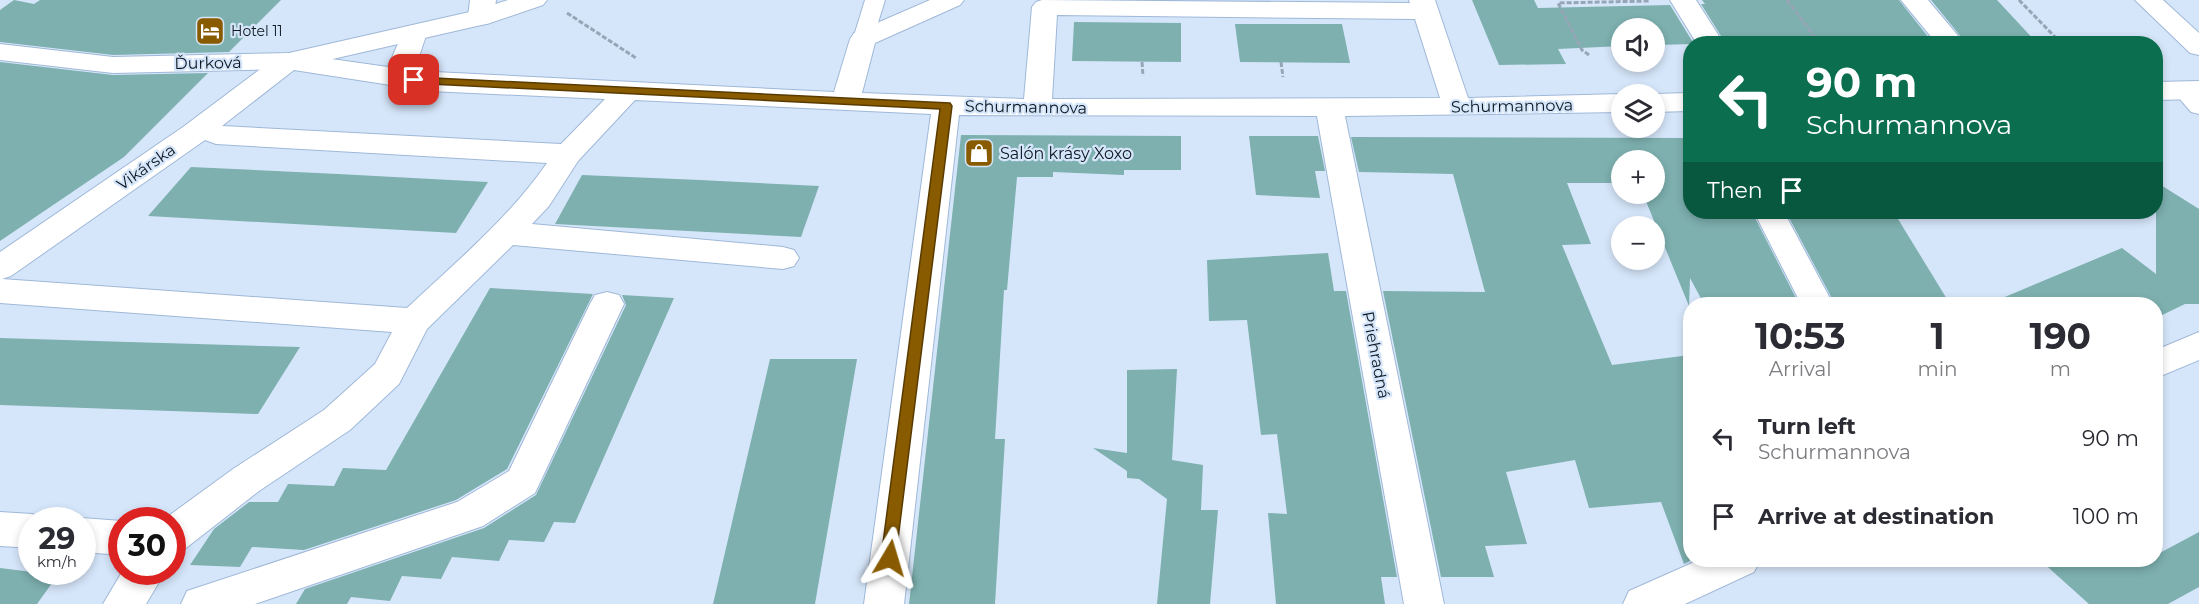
<!DOCTYPE html>
<meta charset="utf-8">
<style>
body{margin:0;font-family:Montserrat,sans-serif;background:#f2f2f3;color:#2b2b33;height:100vh;display:flex;flex-direction:column;font-size:22px;white-space:nowrap}
*{box-sizing:border-box;margin:0}
p{font-size:20px;color:#7c7c81}
.icon{flex:none;width:33px;height:33px;fill:none;stroke:currentColor;stroke-width:2;stroke-linecap:round;stroke-linejoin:round}
.map{position:relative;flex:1;overflow:hidden}
.drawer{position:absolute;left:1683px;top:297px;width:480px;height:270px;display:flex;flex-direction:column;background:#fff;border-radius:24px;box-shadow:0 3px 9px #0003}
.drawer>*{flex:none}
.banner{position:absolute;left:1683px;top:36px;width:480px;height:183px;border-radius:24px;box-shadow:0 3px 9px #0003;background:#0b6e4f;color:#fff;overflow:hidden}
.buttons{position:absolute;left:1611px;top:18px;display:grid;gap:12px}
.buttons a{display:grid;place-items:center;width:54px;height:54px;border-radius:50%;background:#fff;box-shadow:0 3px 9px #0003;font-size:30px}
.speed{position:absolute;left:18px;top:507px;display:flex;gap:12px;font-size:30px;font-weight:700;text-align:center}
.speed>*{display:grid;place-content:center;width:78px;height:78px;border-radius:50%;background:#fff;box-shadow:0 3px 9px #0003;line-height:1}
.speed small{font-size:15px;font-weight:400}
.speed .limit{border:9px solid #d22;background:#fff;color:#111}
.pin{position:absolute;display:grid;place-items:center;width:51px;height:51px;color:#fff;margin:-26px;border-radius:12px;box-shadow:0 3px 9px #0006}
.me{position:absolute;width:66px;margin:-33px;rotate:7deg;stroke-linejoin:round;filter:drop-shadow(0 0 4px #0008)}
.turn{display:flex;align-items:center;gap:21px;height:126px;padding:0 24px;font-size:27px}
.turn .icon{width:78px;height:78px;stroke-width:2.5}
.turn b{display:block;font-size:42px;line-height:51px}
.then{display:flex;align-items:center;height:57px;padding:0 24px;background:#0003;gap:12px;font-size:22px}
.eta{display:flex;justify-content:space-evenly;align-items:center;height:102px;text-align:center}
.eta b{font-size:36px;font-weight:700;line-height:42px}
ul{padding:0;list-style:none}
li{display:flex;align-items:center;gap:18px;height:78px;padding:0 24px}
li div{flex:1}
li b{display:block;font-size:22px}
li em{font-style:normal}
.map>svg:first-child{display:block}
.building{fill:#7db0af}
.lines{fill:none;stroke-linecap:round;stroke-linejoin:round}
.service-casing{stroke:#9fb8d8;stroke-width:2}
.minor-casing{stroke:#9fb8d8;stroke-width:2}
.tertiary-casing{stroke:#9fb8d8;stroke-width:2}
.path{stroke:#97a6b7;stroke-width:3;stroke-dasharray:5 2;stroke-linecap:butt}
.service{fill:#fff;fill-rule:evenodd}
.minor{fill:#fff;fill-rule:evenodd}
.tertiary{fill:#fff;fill-rule:evenodd}
.route{fill:#895b00;stroke:#593b00;stroke-width:1.5}
.labels{text-anchor:middle;dominant-baseline:central;stroke-width:4.5;stroke-linejoin:round;paint-order:stroke}
.far-poi-label{font-size:14px;fill:#0d1722;stroke:#d6e6fa;text-anchor:start}
.street-label{font-size:16px;fill:#0d1722;stroke:#d6e6fa}
.poi-label{font-size:16px;fill:#0d1722;stroke:#d6e6fa;text-anchor:start}
</style>
<div class="map">
<svg width="2199" height="604" viewBox="0 0 2199 604">
<rect width="100%" height="100%" fill="#d6e6fa"/>
<g class="building">
<path d="M14,0l20,4 6,-4h241l-52,52 -116,3 -113,-13v-32z"/>
<path d="M1472,0h62l4,8 132,-3 24,39 -40,1v-17h-32v18l-64,3 8,15 -67,1z"/>
<path d="M1702,0h197l30,38 -203,6 -25,-40h4z"/>
<path d="M1931,0h66l41,44h-65l-5,-6h-6z"/>
<path d="M1074,22l107,1v39l-109,-1z"/>
<path d="M1235,24h107l8,39 -110,-1z"/>
<path d="M0,62l113,13 95,-2 -84,84 -124,84z"/>
<path d="M961,135l220,1v34h-57v5l-71,-3v5h-36l-10,113h-3l-9,149h10l-10,165h-86z"/>
<path d="M1249,136h69l7,35h-10l5,27 -64,-3z"/>
<path d="M1351,137l339,1v74h62l47,92h-95l-14,-26 -1,28 -46,-112h11v-34h-32v23h-55l24,61 -29,1 50,120 78,-10v206l-6,3 -23,-62 -72,6 -14,-48 -69,12 21,72 -42,2 9,31h-53l-58,-286 102,1 -32,-118 -94,-2z"/>
<path d="M191,167l147,7 150,8 -32,51 -308,-17z"/>
<path d="M582,175l118,5 119,6 -18,51 -246,-13z"/>
<path d="M2156,182l43,27v95h-14l-29,14v-14h-168l134,-56 34,26z"/>
<path d="M1786,212h94l5,6 13,1 52,85h-115z"/>
<path d="M1328,253l6,38h12l51,286h-16l4,27h-109l-8,-91 19,1 -10,-80 -16,1 -14,-115 -38,1 -2,-61z"/>
<path d="M490,288l103,6 -86,175 -51,31 -152,50 -52,-3 -12,20 -50,-2 24,-36 35,-27h29l10,-18 46,2 9,-18 43,2z"/>
<path d="M622,295l52,3 -99,225 -21,-1 -10,20 -35,-2 -10,21 -47,-4 -11,22 -39,-3 -12,25 -39,-4 -4,7h-51l9,-15 179,-61 52,-33 90,-190z"/>
<path d="M0,338l129,4 171,5 -42,67 -258,-9z"/>
<path d="M770,359h87l-42,245h-102z"/>
<path d="M1177,369l-5,91 31,5 -2,45h17l-8,94h-53l10,-105 -28,-20 -12,-1v-7l-34,-23 34,5v-83z"/>
<path d="M2199,532v55l-31,17h-79l-49,-44h116v-5z"/>
<path d="M0,568l32,4h28l-23,32h-37z"/>
</g>
<g class="lines">
<g class="service-casing">
<g id="service">
<path d="M865,0h20l-12,39 -3,4h-14l-3,-4z"/>
<path d="M2183,83l8,2 8,9v20l-8,-2 -19,-22 3,-5z"/>
</g>
</g>
<g class="minor-casing">
<g id="minor">
<path d="M470,0h26l-2,17 -4,6 -9,2 -9,-2 -4,-6z"/>
<path d="M930,0h34l-4,5 -85,38 -13,50 162,6 8,-92 4,-5 6,-2 368,3 -1,-3h26l33,98 154,-4h1h-1v18l-277,4 99,488h-40l-87,-488 -358,-1 -55,489h-40l67,-490 -296,-14 -57,61 -29,45 -17,18 251,23 11,3 5,8 -5,8 -11,3 -270,-24 -86,84 -28,55 -49,46 -91,61 -73,57 -14,5v-33h-9l70,-51 91,-59 51,-46 17,-32 -392,-29v-51l183,-125 96,-72 10,-2 99,14 17,-40 9,-2 9,2 4,6 -13,38 420,21 16,-53 4,-6zM1057,15l358,4 25,79 -388,1zM294,70l135,21 176,8 -44,45 -339,-18zM205,140l11,4 331,19c-38,55 -91,99 -140,145l-405,-29 9,-3z"/>
<path d="M1670,0h26l28,44h-27z"/>
<path d="M1901,0h27l37,44h-28z"/>
<path d="M2135,0h28l36,33v22l-9,-2z"/>
<path d="M2199,81v18l-43,1v-18z"/>
<path d="M1690,93v18l-36,1v-18h-1z"/>
<path d="M1754,212h30l49,92h-32z"/>
<path d="M607,292l12,3 5,9 -89,189 -52,33 -228,78h-74l6,-13 270,-89 52,-31 81,-167 5,-9z"/>
<path d="M2199,332v28l-43,18v-28z"/>
<path d="M0,512l32,2 14,5 -14,1v28l-32,-2z"/>
<path d="M82,518l40,3v34l-40,-3v-32h-7z"/>
<path d="M1699,560h61l-6,12 -69,32h-62l6,-13z"/>
<path d="M122,572h43l-19,32h-43z"/>
</g>
</g>
<g class="tertiary-casing">
<path id="tertiary" d="M508,0h39l-4,5 -53,18 -201,46 -176,4 -113,-13v-16l113,13 176,-4 185,-42z"/>
</g>
<g class="path">
<path d="M1787,0l33,44"/>
<path d="M2019,0l38,39 9,5"/>
<path d="M567,13l69,45"/>
<path d="M1589,55l-7,-5 -24,-47 91,-2"/>
<path d="M1142,62l1,14"/>
<path d="M1281,62l2,15"/>
</g>
<use href="#service" class="service"/>
<use href="#minor" class="minor"/>
<use href="#tertiary" class="tertiary"/>
</g>
<path class="route" d="M414,77l536,26 2,3 -57,457 -5,2 -6,-2 -3,-5 59,-449 -530,-26v-5z"/>
<defs>
<g id="hotel-square" transform="scale(1.5)"><rect x="-9" y="-9" width="18" height="18" rx="4" fill="#895b00" stroke="#d6e6fa"/><path d="M-6-4.5h1.5V1H6V5H4.5V3h-9V5H-6ZM-4 0a1.8 1.8 0 1 1 3.6 0ZM.5 0V-2.5h3Q6-2.5 6 0Z" fill="#fff"/></g>
<g id="shop-square" transform="scale(1.5)"><rect x="-9" y="-9" width="18" height="18" rx="4" fill="#895b00" stroke="#d6e6fa"/><path d="M-5-2.5h2.3a2.7 3.5 0 0 1 5.4 0H5L5.5 6h-11ZM-1.5-2.5h3a1.5 2.3 0 0 0-3 0Z" fill="#fff"/></g>
</defs>
<g fill-rule="evenodd">
<use href="#hotel-square" x="210" y="31"/>
<use href="#shop-square" x="979" y="153"/>
</g>
<g class="labels">
<g class="far-poi-label">
<text x="231" y="31">Hotel 11</text>
</g>
<g class="street-label">
<text transform="translate(208 63) rotate(-1)">Ďurková</text>
<text transform="translate(1512 106) rotate(-1)">Schurmannova</text>
<text transform="translate(1026 107) rotate(1)">Schurmannova</text>
<text transform="translate(146 167) rotate(-35)">Vikárska</text>
<text transform="translate(1376 355) rotate(79)">Priehradná</text>
</g>
<g class="poi-label">
<text x="1000" y="153">Salón krásy Xoxo</text>
</g>
</g>
</svg>
<div class="buttons">
<a><svg class="icon" aria-label="sound" viewBox="0 0 24 24"><path d="M4 9h4l5-4v14l-5-4H4zM17 9q2 3 0 6"/></svg></a>
<a><svg class="icon" aria-label="layers" viewBox="0 0 24 24"><path d="M12 4l9 5-9 5-9-5zM3 14l9 5 9-5"/></svg></a>
<a>+</a>
<a>−</a>
</div>
<div class="speed"><div>29<small>km/h</small></div><div class="limit">30</div></div>
<div class="pin" style="left:414px;top:80px;background:#d93025"><svg class="icon" aria-label="arrive" viewBox="0 0 24 24"><path d="M6 21V4h12l-3 4 3 4H6"/></svg></div>
<svg class="me" style="left:890px;top:558px" viewBox="-20 -20 40 40"><path d="M0-17L14 15 0 8-14 15z" fill="#895b00" stroke="#fff" stroke-width="4"/></svg>
<div class="banner">
<div class="turn"><svg class="icon" aria-label="left" viewBox="0 0 24 24"><path d="M17 20v-9H6M10 6l-5 5 5 5"/></svg><div><b>90 m</b>Schurmannova</div></div>
<div class="then">Then<svg class="icon" aria-label="arrive" viewBox="0 0 24 24"><path d="M6 21V4h12l-3 4 3 4H6"/></svg></div>
</div>
<section class="drawer">
<div class="eta">
<div><b>10:53</b><p>Arrival</p></div>
<div><b>1</b><p>min</p></div>
<div><b>190</b><p>m</p></div>
</div>
<ul>
<li><svg class="icon" aria-label="left" viewBox="0 0 24 24"><path d="M17 20v-9H6M10 6l-5 5 5 5"/></svg><div><b>Turn left</b><p>Schurmannova</p></div><em>90 m</em></li>
<li><svg class="icon" aria-label="arrive" viewBox="0 0 24 24"><path d="M6 21V4h12l-3 4 3 4H6"/></svg><div><b>Arrive at destination</b></div><em>100 m</em></li>
</ul>
</section>
</div>
